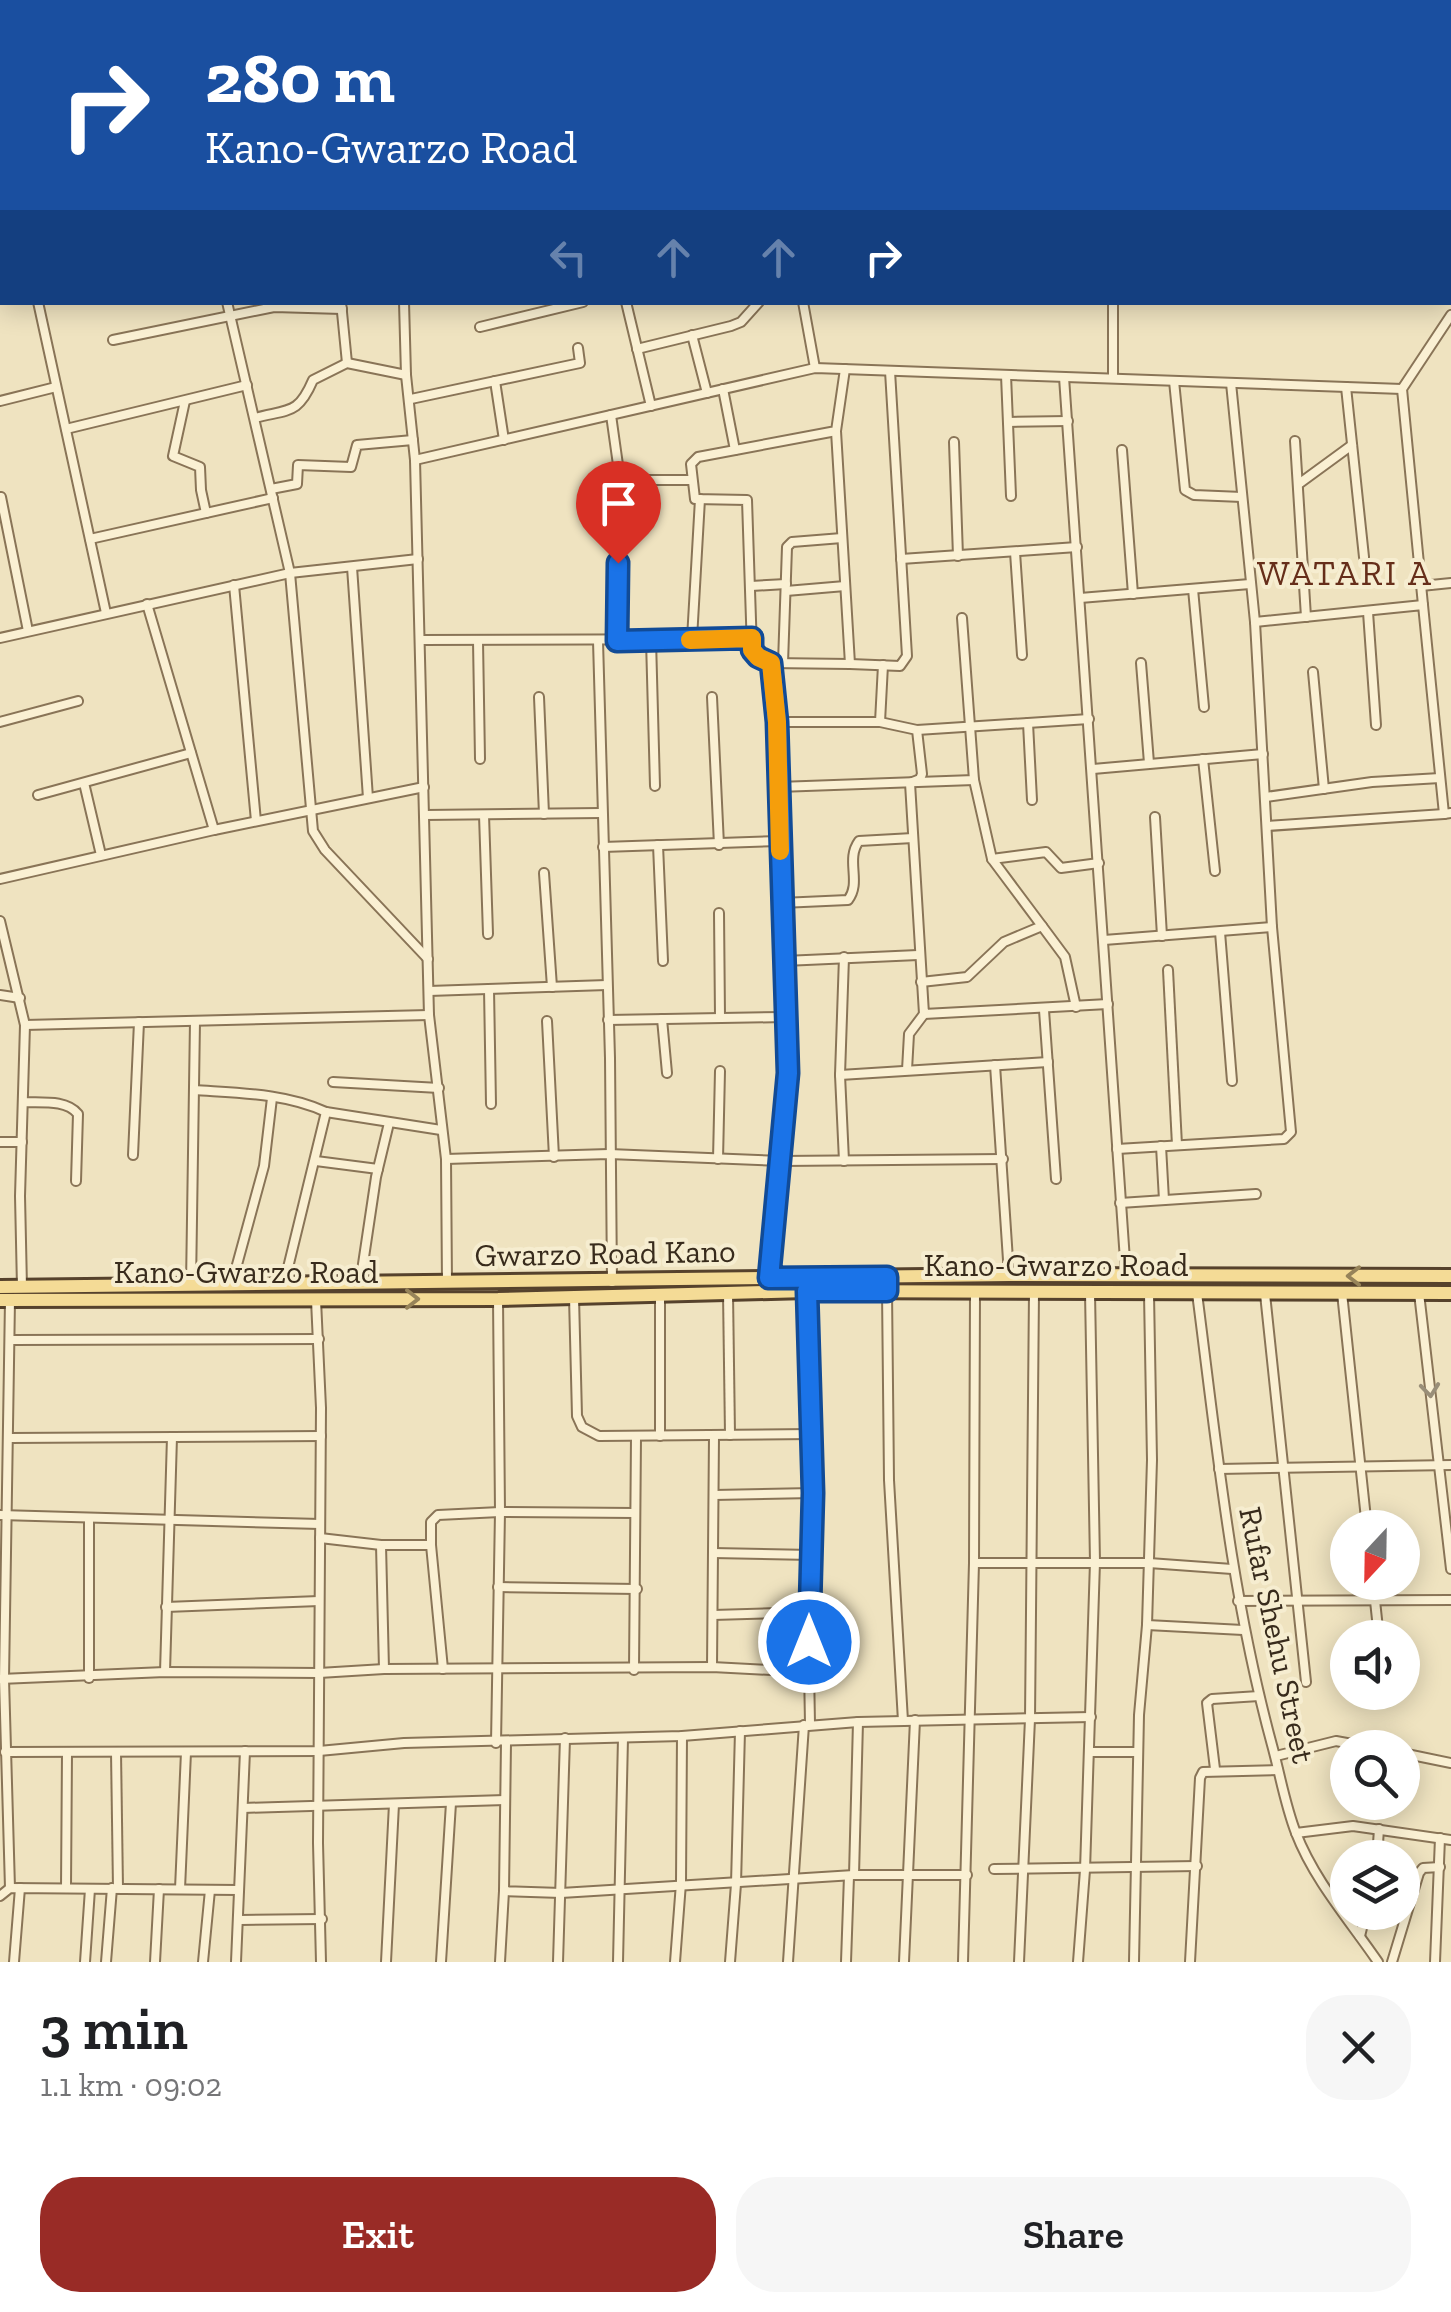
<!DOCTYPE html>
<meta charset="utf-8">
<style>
body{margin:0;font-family:"Zilla Slab",serif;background:#f6f6f6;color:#202124;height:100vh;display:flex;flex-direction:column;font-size:38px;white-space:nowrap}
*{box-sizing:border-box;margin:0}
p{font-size:32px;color:#757577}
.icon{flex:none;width:55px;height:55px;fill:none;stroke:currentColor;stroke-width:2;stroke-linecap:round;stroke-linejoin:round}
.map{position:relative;height:1962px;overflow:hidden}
.drawer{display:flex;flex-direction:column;background:#fff;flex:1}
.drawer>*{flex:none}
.guide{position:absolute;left:0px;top:0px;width:1452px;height:305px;box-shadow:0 5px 25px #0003;background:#1a4fa0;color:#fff;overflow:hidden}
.needle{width:65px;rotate:202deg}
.fabs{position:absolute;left:1330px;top:1510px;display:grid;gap:20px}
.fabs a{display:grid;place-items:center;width:90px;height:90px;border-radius:50%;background:#fff;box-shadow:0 5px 25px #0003;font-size:50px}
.pin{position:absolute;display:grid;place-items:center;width:85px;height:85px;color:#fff;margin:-102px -42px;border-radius:50% 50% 50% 0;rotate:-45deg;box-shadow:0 0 10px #0007}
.pin .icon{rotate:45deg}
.me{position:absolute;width:110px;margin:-55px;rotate:0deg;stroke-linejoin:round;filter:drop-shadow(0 0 8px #0008)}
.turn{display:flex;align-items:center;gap:35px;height:210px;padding:0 40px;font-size:45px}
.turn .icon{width:130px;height:130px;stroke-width:2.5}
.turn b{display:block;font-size:70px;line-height:85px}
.lanes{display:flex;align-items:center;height:95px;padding:0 40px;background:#0003;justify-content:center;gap:50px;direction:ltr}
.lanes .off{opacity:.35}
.round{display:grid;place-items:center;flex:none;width:105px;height:105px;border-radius:40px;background:#f6f6f6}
.overview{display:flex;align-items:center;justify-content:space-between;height:170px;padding:0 40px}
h1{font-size:60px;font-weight:600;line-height:75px}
.action{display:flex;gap:20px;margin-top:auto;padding:20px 40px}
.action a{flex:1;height:115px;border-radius:40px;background:#992b26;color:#fff;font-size:40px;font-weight:600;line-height:115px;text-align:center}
.action a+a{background:#f6f6f6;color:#202124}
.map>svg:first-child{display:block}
.water{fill:url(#water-rules);stroke:#6a8f88;stroke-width:2.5}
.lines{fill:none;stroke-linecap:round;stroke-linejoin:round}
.minor-casing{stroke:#897457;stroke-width:12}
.primary-casing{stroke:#56422c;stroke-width:18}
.minor{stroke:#faf0d3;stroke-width:8}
.primary{stroke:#f4db96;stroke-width:12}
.oneway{stroke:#968359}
.oneway2{stroke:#998e78}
.route-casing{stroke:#114b97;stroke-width:25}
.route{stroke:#1a73e8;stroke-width:18}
.slow{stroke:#f59e0b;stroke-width:18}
.labels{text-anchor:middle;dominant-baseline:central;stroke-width:8;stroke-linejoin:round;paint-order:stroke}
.street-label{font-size:32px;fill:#382b1c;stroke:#f6edd0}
.neighbourhood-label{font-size:35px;letter-spacing:2.5px;fill:#662e1a;stroke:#f6edd0}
</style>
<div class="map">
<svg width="1451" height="1962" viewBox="0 0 1451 1962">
<defs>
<pattern id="water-rules" width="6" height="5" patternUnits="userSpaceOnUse" patternTransform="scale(2.5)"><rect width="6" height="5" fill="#a3c1ba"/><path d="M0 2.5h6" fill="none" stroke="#869d96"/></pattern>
</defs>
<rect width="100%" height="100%" fill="#efe3c0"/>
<path class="water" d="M1100,0h351v184l-1,-182z"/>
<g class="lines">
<g class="minor-casing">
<g id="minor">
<path d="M38,0v2"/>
<path d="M166,0v2"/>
<path d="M226,0v2"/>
<path d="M285,0l1,2"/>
<path d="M343,0l1,2"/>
<path d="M402,0l1,2"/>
<path d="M600,0l1,2"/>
<path d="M612,2l10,-2"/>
<path d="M867,2h5"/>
<path d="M922,2v-2"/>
<path d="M978,2v-2"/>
<path d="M1035,2l1,-2"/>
<path d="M1082,2l1,-2"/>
<path d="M0,208l2,-1"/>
<path d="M1450,261h1"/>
<path d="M38,302l68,311"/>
<path d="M227,302l63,271 23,258 12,19 103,109"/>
<path d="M341,302l6,61"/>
<path d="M404,302l2,73 9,85 14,555 17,144 1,124"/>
<path d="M626,302l25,104"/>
<path d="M803,302l12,66"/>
<path d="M480,327l103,-25"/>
<path d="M692,335l15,58"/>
<path d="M113,340l161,-33 68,2"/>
<path d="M637,349l94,-23 10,-4 18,-20"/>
<path d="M1006,375l5,121"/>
<path d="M1064,377l62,898"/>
<path d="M1113,378v-76"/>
<path d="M495,381l9,59"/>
<path d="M1174,381l11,109 9,5 48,2"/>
<path d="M1346,387l18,170"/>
<path d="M723,389l12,61"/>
<path d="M411,399l169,-36 -2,-15"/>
<path d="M0,401l56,-14"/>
<path d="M185,401l-12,55 27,11 1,23 5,23"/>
<path d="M611,415l8,57 -2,169"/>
<path d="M255,418c34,-9 43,-3 58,-38l34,-17 59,12"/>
<path d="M1008,422l60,-1"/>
<path d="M66,429l181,-44"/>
<path d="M1295,441l11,176"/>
<path d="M954,442l4,114"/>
<path d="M1122,450l11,144"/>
<path d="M415,460l400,-92 587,21"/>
<path d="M619,480h72"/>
<path d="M1300,483l52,-38"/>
<path d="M271,489l26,-5 1,-19 53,2 6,-22 56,-5"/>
<path d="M1,497l27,134"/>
<path d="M90,539l183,-41"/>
<path d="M1015,552l7,103"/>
<path d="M901,559l176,-12"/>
<path d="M352,567l16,231"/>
<path d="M234,585l22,236"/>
<path d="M751,586l35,-2"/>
<path d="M1421,586l30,-3"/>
<path d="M1193,589l11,118"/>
<path d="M786,591l59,-5"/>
<path d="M1080,598l170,-14"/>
<path d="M1423,605l-21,-216 49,-74"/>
<path d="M1368,612l8,113"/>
<path d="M1255,622l168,-17 21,209 7,-1"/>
<path d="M0,638l290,-65 128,-14"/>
<path d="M692,639l8,-140"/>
<path d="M420,640l332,-1"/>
<path d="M651,640l4,146"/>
<path d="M478,641l2,118"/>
<path d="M598,641l12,417 2,224"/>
<path d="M771,663l79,1 -14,-233"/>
<path d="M783,663l4,-116 5,-5 50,-4"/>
<path d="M1141,663l8,100"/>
<path d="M850,664l50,2 7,-10 -17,-285"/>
<path d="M1313,672l11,117"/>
<path d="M539,697l5,117"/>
<path d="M712,697l7,148"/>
<path d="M0,722l78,-21"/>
<path d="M777,722h103l37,8 5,44 -2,5 -10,4 14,231 184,-10"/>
<path d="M880,722l3,-57"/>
<path d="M1028,723l4,77"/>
<path d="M917,730l172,-11"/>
<path d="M1203,759l12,112"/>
<path d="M1093,769l170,-15"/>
<path d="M84,783l17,72"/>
<path d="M778,787l196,-7 -12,-162"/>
<path d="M38,795l153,-42"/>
<path d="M1266,797l106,-15 68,-4"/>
<path d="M425,815l176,-2"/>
<path d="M484,815l4,119"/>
<path d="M1155,817l7,119"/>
<path d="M1268,826l176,-12"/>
<path d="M214,830l210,-43"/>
<path d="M658,845l5,116"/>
<path d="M603,847l176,-6"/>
<path d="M992,859l54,-7 15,16 38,-5"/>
<path d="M544,873l8,114"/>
<path d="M0,879l214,-49 -67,-226"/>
<path d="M781,903l67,-3c14,-18 -3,-40 11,-59l54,-3"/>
<path d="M719,913l1,104"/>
<path d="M0,921l25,104 -5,171 2,91"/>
<path d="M1042,926l23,31 11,50"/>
<path d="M1220,932l12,149"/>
<path d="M1104,940l168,-13"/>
<path d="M844,957l-4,118 4,86"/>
<path d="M784,961l134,-6"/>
<path d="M1168,970l9,175"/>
<path d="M921,982l46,-5 37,-35 38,-16 -50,-67 -18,-79"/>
<path d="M489,989l2,115"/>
<path d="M429,991l178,-6"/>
<path d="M0,995l20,3"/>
<path d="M1044,1010l12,169"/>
<path d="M662,1019l5,54"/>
<path d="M608,1020l176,-3"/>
<path d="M547,1021l7,136"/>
<path d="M25,1025l404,-10"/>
<path d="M995,1065l14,210"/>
<path d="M907,1070l2,-36 15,-20"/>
<path d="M840,1075l208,-13"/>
<path d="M333,1082l106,6"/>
<path d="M194,1090c43,3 92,3 132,22l115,18"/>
<path d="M23,1102c17,1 43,-3 55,12l-2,67"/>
<path d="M0,1142h22"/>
<path d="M1161,1146l3,54"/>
<path d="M1117,1149l167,-10 7,-7 -19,-205 -17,-305 -24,-239"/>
<path d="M133,1155l6,-133"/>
<path d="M446,1159l163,-5 173,7 221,-2"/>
<path d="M718,1159l2,-88"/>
<path d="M316,1161l62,8"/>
<path d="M1120,1203l136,-9"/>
<path d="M769,1278l13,-117 6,-88 -11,-351 -6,-59 -13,-6 -6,-7 -5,-150 -52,-1 -4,-35 7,-7 138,-26 9,-62"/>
<path d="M232,1283l32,-117 8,-68"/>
<path d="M284,1284l42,-172"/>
<path d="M360,1284l16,-107 13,-54"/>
<path d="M191,1285l4,-264"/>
<path d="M807,1291l6,202 -5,119 2,112"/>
<path d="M887,1291l2,189 14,241"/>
<path d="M728,1293l2,142"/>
<path d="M1197,1293c20,155 34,301 75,452 8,29 13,60 24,88 18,47 54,88 82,129"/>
<path d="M1342,1293l25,235"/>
<path d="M1419,1293l32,276"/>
<path d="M1265,1294l41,388"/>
<path d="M660,1295v141"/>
<path d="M574,1297l3,119 5,11 17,9 213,-2"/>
<path d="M316,1300l5,108 -3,435 3,119"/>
<path d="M12,1340l307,-1"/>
<path d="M10,1438l311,-2"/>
<path d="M1219,1469l232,-4"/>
<path d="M714,1495l99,-2"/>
<path d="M0,1515l320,9"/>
<path d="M89,1518v160"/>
<path d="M320,1538l61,7h50l12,124"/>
<path d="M381,1545l3,124"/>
<path d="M431,1545v-23l7,-7 62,-3 135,1"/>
<path d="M713,1553l99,2"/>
<path d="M974,1563h175l83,6"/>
<path d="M1373,1582l6,56"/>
<path d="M498,1587l139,2"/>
<path d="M1238,1601l213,-1"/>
<path d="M166,1607l153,-6"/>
<path d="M713,1615l95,-3"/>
<path d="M1147,1625l96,5"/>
<path d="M712,1667l2,-231"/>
<path d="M634,1670l2,-233"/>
<path d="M165,1672l7,-235"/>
<path d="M0,1679l165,-7 154,1 65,-4 328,-2 98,5"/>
<path d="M496,1743l4,-231 -2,-213"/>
<path d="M506,1743l-2,148 57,2 293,-18h113"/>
<path d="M5,1752l314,-1 85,-8 278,-7 176,-14 233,-5"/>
<path d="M116,1752l2,136"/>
<path d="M1090,1752h48"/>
<path d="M1402,1753l49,10"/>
<path d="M1276,1756l60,-15 38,7"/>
<path d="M1215,1769l-8,-66 5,-4 47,-3"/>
<path d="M243,1808l262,-8"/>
<path d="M1296,1833l57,-7 98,14"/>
<path d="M1377,1858l2,-29"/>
<path d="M994,1869l203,-3"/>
<path d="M854,1875l4,-153"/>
<path d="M10,1888l-6,-209 6,-379"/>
<path d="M66,1888l1,-135"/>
<path d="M180,1889l6,-137"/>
<path d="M0,1896l10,-8 229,2"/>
<path d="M240,1920l82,-1"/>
<path d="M1360,1936l6,-24"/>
<path d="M14,1962l6,-74"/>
<path d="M85,1962l5,-73"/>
<path d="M106,1962l6,-74"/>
<path d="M155,1962l4,-73"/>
<path d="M203,1962l7,-72"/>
<path d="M236,1962l9,-211"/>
<path d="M386,1962l8,-158"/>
<path d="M441,1962l10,-159"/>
<path d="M500,1962l4,-71"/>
<path d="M558,1962l7,-224"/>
<path d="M618,1962l5,-224"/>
<path d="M675,1962l6,-79 1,-147"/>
<path d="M730,1962l6,-78 4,-153"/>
<path d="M788,1962l16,-237"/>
<path d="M846,1962l3,-86"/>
<path d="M904,1962l11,-242"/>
<path d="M963,1962l11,-399 1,-271"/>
<path d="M1019,1962l11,-243 4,-427"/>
<path d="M1078,1962l7,-92 10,-308 -5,-269"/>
<path d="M1134,1962l5,-247 8,-90 5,-165 -3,-166"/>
<path d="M1190,1962l10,-184 3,-6 75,-2"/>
<path d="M1392,1962l27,-89 4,-5 17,-1"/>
<path d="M1435,1962l5,-124"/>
</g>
</g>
<g class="primary-casing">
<g id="primary">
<path d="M0,1287l1009,-12 442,1"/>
<path d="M0,1300l498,-1 309,-8 644,2"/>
</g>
</g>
<use href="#minor" class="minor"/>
<use href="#primary" class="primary"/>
</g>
<defs><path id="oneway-chevron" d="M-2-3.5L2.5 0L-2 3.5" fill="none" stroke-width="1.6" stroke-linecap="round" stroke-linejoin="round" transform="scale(2.5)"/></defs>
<g class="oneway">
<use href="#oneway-chevron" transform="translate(1354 1276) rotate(180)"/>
<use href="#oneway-chevron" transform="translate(412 1299)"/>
</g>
<use class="oneway2" href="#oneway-chevron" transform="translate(1430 1390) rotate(84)"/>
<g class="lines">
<g class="route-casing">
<path id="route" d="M618,563l-1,78 135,-3v12l6,7 13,6 6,59 11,351 -19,205 118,-1v14h-80l6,202 -4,149"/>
</g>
<use href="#route" class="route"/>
<path class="slow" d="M690,640l62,-2v12l6,7 13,6 6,59 3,129"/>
</g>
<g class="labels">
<g class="street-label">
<text transform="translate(605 1253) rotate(-1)">Gwarzo Road Kano</text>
<text x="1056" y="1265">Kano-Gwarzo Road</text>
<text x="246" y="1272">Kano-Gwarzo Road</text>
<text transform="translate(1277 1635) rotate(78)">Rufar Shehu Street</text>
</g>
<g class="neighbourhood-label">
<text x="1345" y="573">WATARI A</text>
</g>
</g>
</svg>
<div class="fabs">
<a><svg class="needle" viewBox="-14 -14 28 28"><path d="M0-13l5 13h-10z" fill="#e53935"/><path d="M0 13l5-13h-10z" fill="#757577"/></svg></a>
<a><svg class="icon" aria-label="sound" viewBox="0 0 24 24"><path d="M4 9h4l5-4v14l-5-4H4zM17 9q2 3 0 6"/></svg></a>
<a><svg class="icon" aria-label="search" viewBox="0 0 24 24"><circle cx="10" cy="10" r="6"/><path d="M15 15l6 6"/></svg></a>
<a><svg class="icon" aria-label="layers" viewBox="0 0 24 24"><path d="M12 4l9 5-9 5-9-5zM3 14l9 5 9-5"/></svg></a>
</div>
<div class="pin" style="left:618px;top:563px;background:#d93025"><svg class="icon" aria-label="arrive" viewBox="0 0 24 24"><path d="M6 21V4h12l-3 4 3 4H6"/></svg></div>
<svg class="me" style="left:809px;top:1642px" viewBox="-20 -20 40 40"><circle r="17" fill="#1a73e8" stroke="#fff" stroke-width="3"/><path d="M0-11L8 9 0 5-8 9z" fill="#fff"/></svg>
<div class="guide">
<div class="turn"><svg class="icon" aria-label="right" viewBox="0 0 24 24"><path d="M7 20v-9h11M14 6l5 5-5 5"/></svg><div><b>280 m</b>Kano-Gwarzo Road</div></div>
<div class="lanes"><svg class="icon off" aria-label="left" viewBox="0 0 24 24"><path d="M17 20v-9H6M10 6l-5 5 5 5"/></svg><svg class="icon off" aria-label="ahead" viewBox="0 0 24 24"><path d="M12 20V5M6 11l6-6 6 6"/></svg><svg class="icon off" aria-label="ahead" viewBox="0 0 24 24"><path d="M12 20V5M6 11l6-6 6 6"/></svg><svg class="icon" aria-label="right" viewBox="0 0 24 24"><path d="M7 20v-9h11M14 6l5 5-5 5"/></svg></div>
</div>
</div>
<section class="drawer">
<div class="overview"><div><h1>3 min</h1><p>1.1 km · 09:02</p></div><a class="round"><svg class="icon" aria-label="close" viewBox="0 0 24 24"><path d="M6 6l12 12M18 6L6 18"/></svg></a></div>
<div class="action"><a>Exit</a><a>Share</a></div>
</section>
